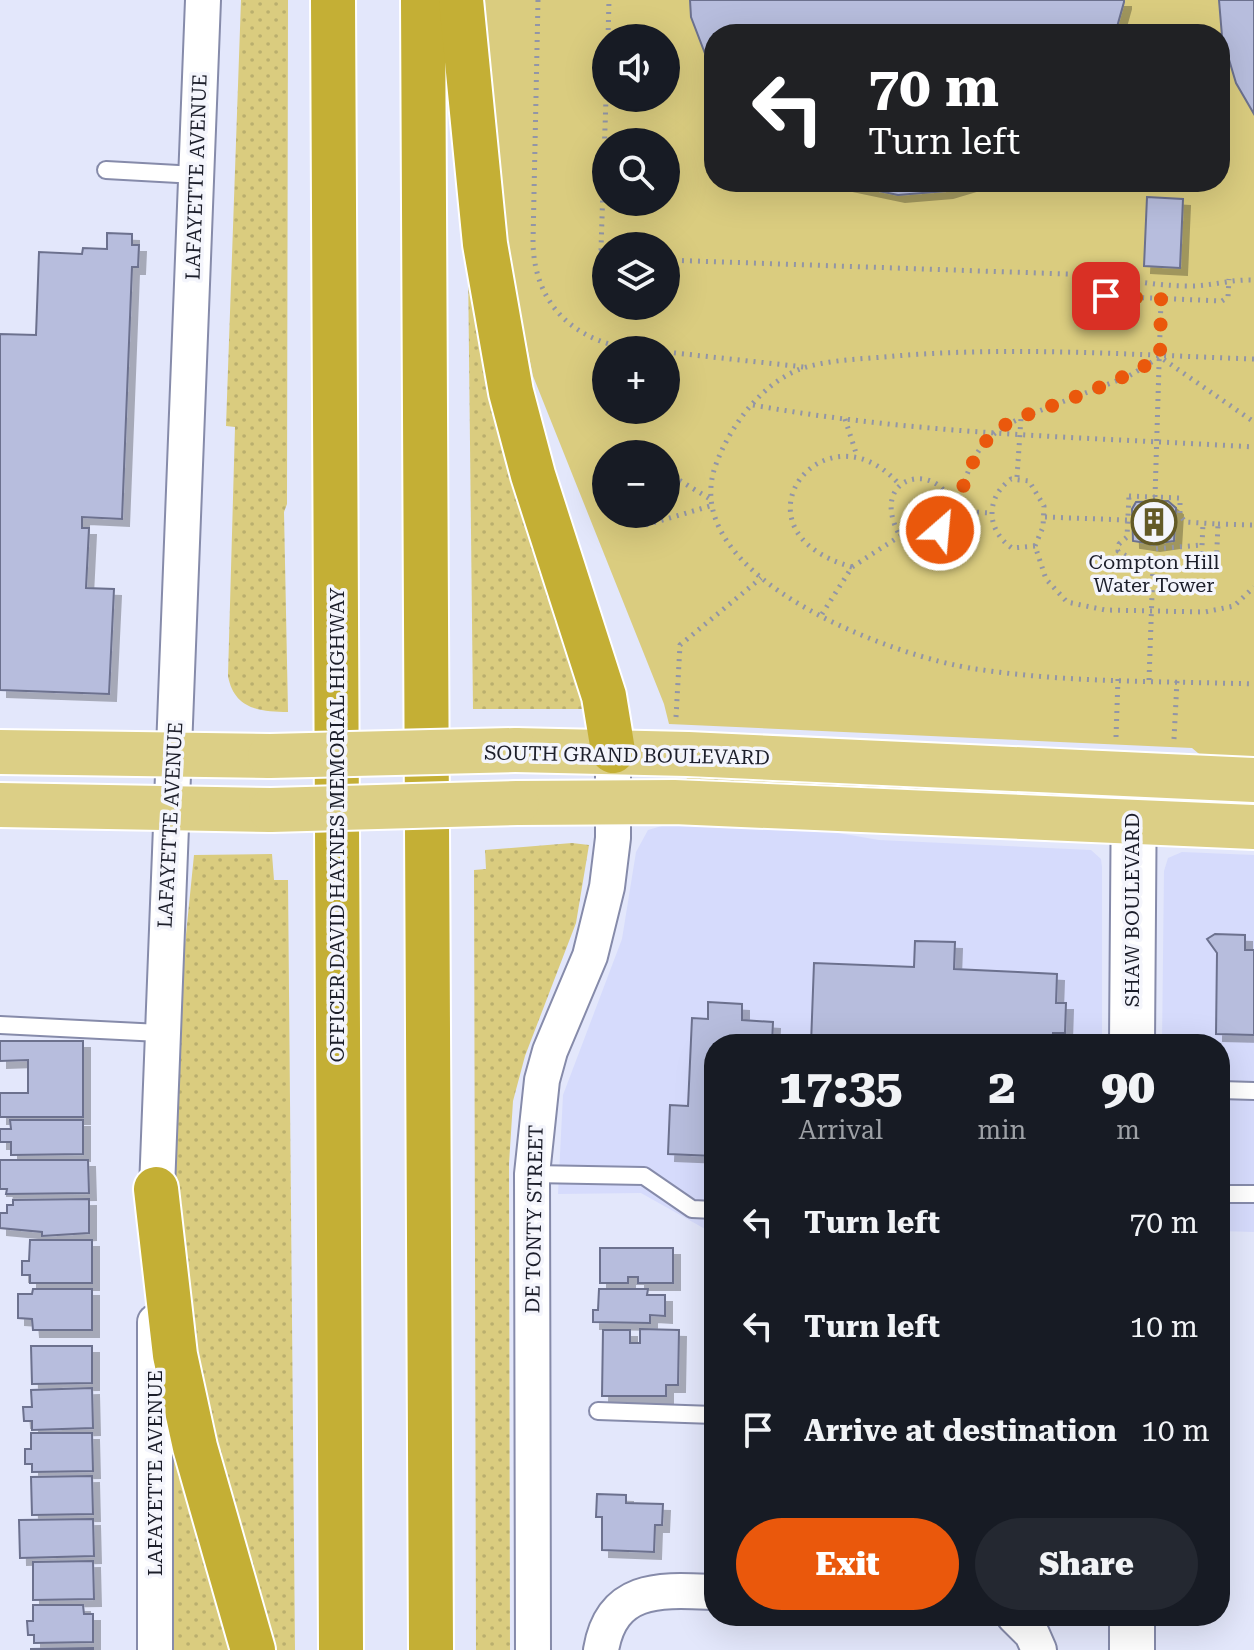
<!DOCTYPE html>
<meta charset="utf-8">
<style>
body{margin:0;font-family:"Roboto Serif",serif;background:#242831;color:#f1f3f6;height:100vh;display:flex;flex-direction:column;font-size:30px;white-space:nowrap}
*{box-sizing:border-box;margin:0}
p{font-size:26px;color:#9ea1a6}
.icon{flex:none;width:44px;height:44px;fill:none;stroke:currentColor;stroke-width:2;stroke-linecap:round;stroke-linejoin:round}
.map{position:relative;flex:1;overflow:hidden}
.details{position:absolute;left:704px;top:1034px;width:526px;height:592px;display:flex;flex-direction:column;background:#171b24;border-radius:32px;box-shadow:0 8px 32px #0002}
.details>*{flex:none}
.top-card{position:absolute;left:704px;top:24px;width:526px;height:168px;border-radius:32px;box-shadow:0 8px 32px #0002;background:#202124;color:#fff;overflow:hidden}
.tools{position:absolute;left:592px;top:24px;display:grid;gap:16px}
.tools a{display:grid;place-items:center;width:88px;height:88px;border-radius:50%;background:#171b24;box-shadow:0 8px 32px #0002;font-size:40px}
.pin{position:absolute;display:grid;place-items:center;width:68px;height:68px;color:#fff;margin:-34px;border-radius:16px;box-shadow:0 4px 12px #0006}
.me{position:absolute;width:88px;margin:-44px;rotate:27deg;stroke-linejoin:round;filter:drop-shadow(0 0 6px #0008)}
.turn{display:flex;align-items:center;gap:28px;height:168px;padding:0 32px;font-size:36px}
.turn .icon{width:104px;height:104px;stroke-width:2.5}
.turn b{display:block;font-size:56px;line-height:68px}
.eta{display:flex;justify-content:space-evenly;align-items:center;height:136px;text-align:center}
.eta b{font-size:48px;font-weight:800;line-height:56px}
.cta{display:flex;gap:16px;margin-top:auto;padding:16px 32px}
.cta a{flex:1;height:92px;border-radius:48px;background:#ea580c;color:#fff;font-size:32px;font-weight:800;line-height:92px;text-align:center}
.cta a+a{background:#242831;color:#f1f3f6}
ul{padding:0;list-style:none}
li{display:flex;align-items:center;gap:24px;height:104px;padding:0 32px}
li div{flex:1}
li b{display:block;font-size:30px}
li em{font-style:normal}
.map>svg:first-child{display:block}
.built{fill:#d6dbfc}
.grass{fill:url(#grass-dots)}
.park{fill:#dacc7f;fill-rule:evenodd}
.building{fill:#b7bddd;stroke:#6c718e;stroke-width:2;filter:url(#shadow)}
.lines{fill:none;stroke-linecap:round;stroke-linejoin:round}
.lane-casing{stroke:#868baa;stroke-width:20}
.street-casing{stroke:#868baa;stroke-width:38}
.secondary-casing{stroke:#868baa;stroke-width:48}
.primary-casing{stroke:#fff;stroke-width:48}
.highway-casing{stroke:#fff;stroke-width:48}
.path{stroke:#9295a6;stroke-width:5;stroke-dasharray:2 6;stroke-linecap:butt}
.lane{stroke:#fff;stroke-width:16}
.street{stroke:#fff;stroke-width:34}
.secondary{stroke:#fff;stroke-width:44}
.primary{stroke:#dccf86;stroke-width:44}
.highway{stroke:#c4af35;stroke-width:44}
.primary-bridge-casing{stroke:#fff;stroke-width:48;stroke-linecap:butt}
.primary-bridge{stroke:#dccf86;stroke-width:44}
.route{stroke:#ea580c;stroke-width:14;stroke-dasharray:0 25.2}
.labels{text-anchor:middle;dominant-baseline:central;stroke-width:7;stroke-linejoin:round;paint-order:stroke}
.street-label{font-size:20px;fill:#1c1e2a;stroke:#f4f5fc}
.poi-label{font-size:20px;fill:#1c1e2a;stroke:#f4f5fc}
</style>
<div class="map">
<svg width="1254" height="1650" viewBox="0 0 1254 1650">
<defs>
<pattern id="grass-dots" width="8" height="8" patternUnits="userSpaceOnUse" patternTransform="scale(2)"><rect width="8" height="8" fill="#dacc7f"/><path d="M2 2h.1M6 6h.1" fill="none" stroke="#baaf6e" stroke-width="1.8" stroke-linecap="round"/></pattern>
<filter id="shadow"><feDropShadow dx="7" dy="7" stdDeviation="0" flood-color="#0004"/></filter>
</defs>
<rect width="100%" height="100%" fill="#e3e7fb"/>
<g class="built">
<path d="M672,823l137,5 70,12 212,10 10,9 1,8v177h-388v190l-73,-41 -83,1 5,-99 59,-156 14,-87 12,-22z"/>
<path d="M1182,852l72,3v377l-34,-1v-187h-58l2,-173 4,-13z"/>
</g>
<g class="grass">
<path d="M241,0h47l-1,504 -3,8 4,200c-28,0 -54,-3 -60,-36l7,-249 -9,-1z"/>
<path d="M468,264l122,445h-117z"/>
<path d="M687,775l379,17 -1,11 -379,-17z"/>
<path d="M572,843l17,2 -13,78 -51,133 -12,45 -4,63 1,486h-34l-2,-780 12,-1 -1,-19z"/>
<path d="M272,854l2,26h14l7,770h-28l-81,-301 -13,-178 4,-147 17,-169z"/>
<path d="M173,1451l9,5 57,194h-65z"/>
</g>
<path class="park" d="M485,0h769v759l-50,-1 -12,-10 -523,-24 -5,-20 -131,-328 -24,-116 -20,-144zM714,34h506v148h-506zM606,38h60v60h-60zM606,142h60v60h-60zM606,246h60v60h-60zM606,350h60v60h-60zM606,454h60v60h-60z"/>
<g class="building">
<path d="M690,0h434v2l-9,32h-401v43l-23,-60z"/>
<path d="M1219,0h35v114l-18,-31 -14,-47z"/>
<path d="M836,182h140l-30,9 -48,4z"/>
<path d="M1147,197l36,2 -3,69 -36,-2z"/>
<path d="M107,233l25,1v11h7l-1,22h-6l-10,252 -40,-2v11h7l-3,60 28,1 -5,105 -109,-4v-356l36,1 3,-83 43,2 1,-6 24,1z"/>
<path d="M1168,501l8,7 -2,33 -21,3 -20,-3 -1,-32 4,-7z"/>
<path d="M1215,934l30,1v15h9v85l-38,-1 1,-81 -10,-14z"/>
<path d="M915,941l40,1 -1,27 103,5 -1,29h10l-1,30h-12l-1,11h-241l3,-81 100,4z"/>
<path d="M708,1002l34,2v16l31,2 -1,22h-58v112l-46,-2 2,-49 18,1 4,-88 16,1z"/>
<path d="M0,1041h83v76h-83v-24h28v-33l-28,1z"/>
<path d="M10,1120h73v34l-72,1v-13h-11v-13h11z"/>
<path d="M0,1160h88l1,33 -83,1 1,-5h-7z"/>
<path d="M89,1199v34l-47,3v-4l-42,-4v-15h7v-8h6v-5z"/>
<path d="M30,1240h62v43h-62v-8h-8v-14h7z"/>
<path d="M600,1248h73v35h-35v-6h-10v6h-28z"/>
<path d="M33,1289h59v41h-59l-1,-11 -14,-1v-24h14z"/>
<path d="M599,1289h49l-1,6h18v21l-15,-1v8l-57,-1v-12h5z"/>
<path d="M640,1329l39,1 -1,55h-12v11h-64l1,-66h27v13h10z"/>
<path d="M31,1346h61v37l-60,1z"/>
<path d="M92,1388l1,40 -61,2v-9h-8l-1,-14h9l-1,-17z"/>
<path d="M31,1433h61l1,38 -61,1v-8h-7v-15h6z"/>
<path d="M92,1476l1,38 -61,1 -1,-38z"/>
<path d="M597,1494l29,1v8l37,1 -1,21h-7l-1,27 -52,-2v-33h-6z"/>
<path d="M93,1519l1,37 -74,2 -1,-38z"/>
<path d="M93,1561l1,38 -61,1v-38z"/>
<path d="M33,1605h50l1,9h9v28l-59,1v-8h-6l-1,-14h6z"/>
<path d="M93,1648v2h-62v-1z"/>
</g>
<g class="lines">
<g class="lane-casing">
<g id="lane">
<path d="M106,170l90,5"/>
<path d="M0,1025l160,8"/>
<path d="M1220,1090l34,1"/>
<path d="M532,1174l112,2 48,33 22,1"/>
<path d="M1220,1194h34"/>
<path d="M598,1411l116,4"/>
</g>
</g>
<g class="street-casing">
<g id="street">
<path d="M156,1214l47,-1214"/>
<path d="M1014,1616l18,18 7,16"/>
<path d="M155,1650v-328"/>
<path d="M533,1650l-1,-476 10,-94 8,-29 40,-95 17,-69 6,-49v-87"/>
<path d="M601,1650c11,-65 61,-60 113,-58"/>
</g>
</g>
<g class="secondary-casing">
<g id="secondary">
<path d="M1132,1044l2,-267"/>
<path d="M1132,1616v34"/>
</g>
</g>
<g class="primary-casing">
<g id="primary">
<path d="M515,750l173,4 566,26"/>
<path d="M0,752l270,4"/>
<path d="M517,803l157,-1 580,25"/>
<path d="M0,805l271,5"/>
</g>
</g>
<g class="highway-casing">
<g id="highway">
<path d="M333,0l8,1650"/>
<path d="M423,0l8,1650"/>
<path d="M461,0l24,244 26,148 22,83 71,221 9,55"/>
<path d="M156,1189l19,166 20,92 58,203"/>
</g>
</g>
<g class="path">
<path d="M538,0l-5,242c1,66 46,103 109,108"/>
<path d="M608,38l1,-38"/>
<path d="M606,257l-5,-8 5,-151"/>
<path d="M666,260l430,15c33,5 60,11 95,11 21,0 41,-7 63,-6"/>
<path d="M1096,275l1,18 5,3 120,5 6,-4 1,-18"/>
<path d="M666,352l138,15"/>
<path d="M1254,359c-119,-4 -240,-13 -359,-3 -29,3 -63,3 -92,12 -41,14 -74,59 -88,99 -37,111 179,190 261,202 92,14 186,12 278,15"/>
<path d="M753,405c165,30 334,32 501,42"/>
<path d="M845,419l12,37"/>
<path d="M632,447l9,7"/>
<path d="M666,472l44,27"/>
<path d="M1017,477l4,-59 108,-42 31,-19 94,65"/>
<path d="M1129,496l51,2v17l5,7 33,2 -2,45 -73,-3 -25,-15 1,-7 8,-7z"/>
<path d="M1155,497l6,-198"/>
<path d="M953,511c-9,-53 -88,-38 -53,25 52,22 58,-55 78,-84 10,-16 25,-26 43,-34"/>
<path d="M953,511l38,2"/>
<path d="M1045,517l82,3"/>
<path d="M1218,524l36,1"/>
<path d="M646,525l64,-19"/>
<path d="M1153,544v5l49,-4"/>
<path d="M1035,546l-23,2c-26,-18 -27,-50 -1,-69l18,2 15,25 -1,21 -8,19 11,33 21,23 38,8 100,2 29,-6 20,-19"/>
<path d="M852,567c-128,-36 -29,-166 46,-84"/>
<path d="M1201,569l2,-46"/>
<path d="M822,614l30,-47 48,-31"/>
<path d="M1149,680l4,-114"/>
<path d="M676,717l4,-72 81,-67"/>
<path d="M1116,737l2,-58"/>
<path d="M1174,739l3,-58"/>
</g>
<use href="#lane" class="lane"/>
<use href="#street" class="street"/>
<use href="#secondary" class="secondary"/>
<use href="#primary" class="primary"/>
<use href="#highway" class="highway"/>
<g class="primary-bridge-casing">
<g id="primary-bridge">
<path d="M270,756l245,-6"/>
<path d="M271,810l246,-7"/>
</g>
</g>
<use href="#primary-bridge" class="primary-bridge"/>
</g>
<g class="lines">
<path class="route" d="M940,530c25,-28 24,-69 53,-96 16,-15 40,-21 61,-29 37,-14 72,-27 106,-48l1,-58 -55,-3"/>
</g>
<defs>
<g id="building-ring" transform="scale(2.3)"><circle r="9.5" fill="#f4f5fc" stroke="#635a27" stroke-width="1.5"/><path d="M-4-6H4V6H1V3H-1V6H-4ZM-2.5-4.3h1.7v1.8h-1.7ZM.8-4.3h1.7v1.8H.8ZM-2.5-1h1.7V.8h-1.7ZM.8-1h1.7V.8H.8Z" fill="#635a27"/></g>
</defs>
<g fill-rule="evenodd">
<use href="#building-ring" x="1154" y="522"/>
</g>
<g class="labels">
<g class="street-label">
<text transform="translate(196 177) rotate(-88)">LAFAYETTE AVENUE</text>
<text transform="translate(627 755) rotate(1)">SOUTH GRAND BOULEVARD</text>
<text transform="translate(170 825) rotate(-87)">LAFAYETTE AVENUE</text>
<text transform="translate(337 825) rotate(-90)">OFFICER DAVID HAYNES MEMORIAL HIGHWAY</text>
<text transform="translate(1132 910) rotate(-90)">SHAW BOULEVARD</text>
<text transform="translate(534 1219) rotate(-89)">DE TONTY STREET</text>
<text transform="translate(155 1473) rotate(-90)">LAFAYETTE AVENUE</text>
</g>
<g class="poi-label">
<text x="1154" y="562">Compton Hill<tspan x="1154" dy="23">Water Tower</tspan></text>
</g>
</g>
</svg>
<div class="tools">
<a><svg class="icon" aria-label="sound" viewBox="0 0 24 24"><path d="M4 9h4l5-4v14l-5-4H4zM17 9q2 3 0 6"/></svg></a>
<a><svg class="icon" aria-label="search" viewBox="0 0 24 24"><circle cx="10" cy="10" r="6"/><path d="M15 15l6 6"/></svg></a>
<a><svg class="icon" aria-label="layers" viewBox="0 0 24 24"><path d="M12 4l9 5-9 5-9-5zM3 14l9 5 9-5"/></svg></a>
<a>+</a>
<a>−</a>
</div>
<div class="pin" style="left:1106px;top:296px;background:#d93025"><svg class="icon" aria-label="arrive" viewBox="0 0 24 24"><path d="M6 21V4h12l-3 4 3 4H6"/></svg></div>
<svg class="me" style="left:940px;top:530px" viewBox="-20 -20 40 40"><circle r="17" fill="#ea580c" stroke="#fff" stroke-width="3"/><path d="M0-11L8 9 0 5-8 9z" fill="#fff"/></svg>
<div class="top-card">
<div class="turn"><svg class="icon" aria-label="left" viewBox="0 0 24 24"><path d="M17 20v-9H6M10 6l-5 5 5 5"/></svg><div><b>70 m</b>Turn left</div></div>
</div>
<section class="details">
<div class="eta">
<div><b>17:35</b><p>Arrival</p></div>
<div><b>2</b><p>min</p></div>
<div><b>90</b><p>m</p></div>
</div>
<ul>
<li><svg class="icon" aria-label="left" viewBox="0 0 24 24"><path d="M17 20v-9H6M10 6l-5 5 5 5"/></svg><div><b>Turn left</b></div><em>70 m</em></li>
<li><svg class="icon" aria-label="left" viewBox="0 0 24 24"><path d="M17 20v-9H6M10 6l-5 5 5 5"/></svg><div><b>Turn left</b></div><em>10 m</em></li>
<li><svg class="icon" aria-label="arrive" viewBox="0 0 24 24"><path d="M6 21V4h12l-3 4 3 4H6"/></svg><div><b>Arrive at destination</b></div><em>10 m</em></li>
</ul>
<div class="cta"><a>Exit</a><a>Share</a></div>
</section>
</div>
